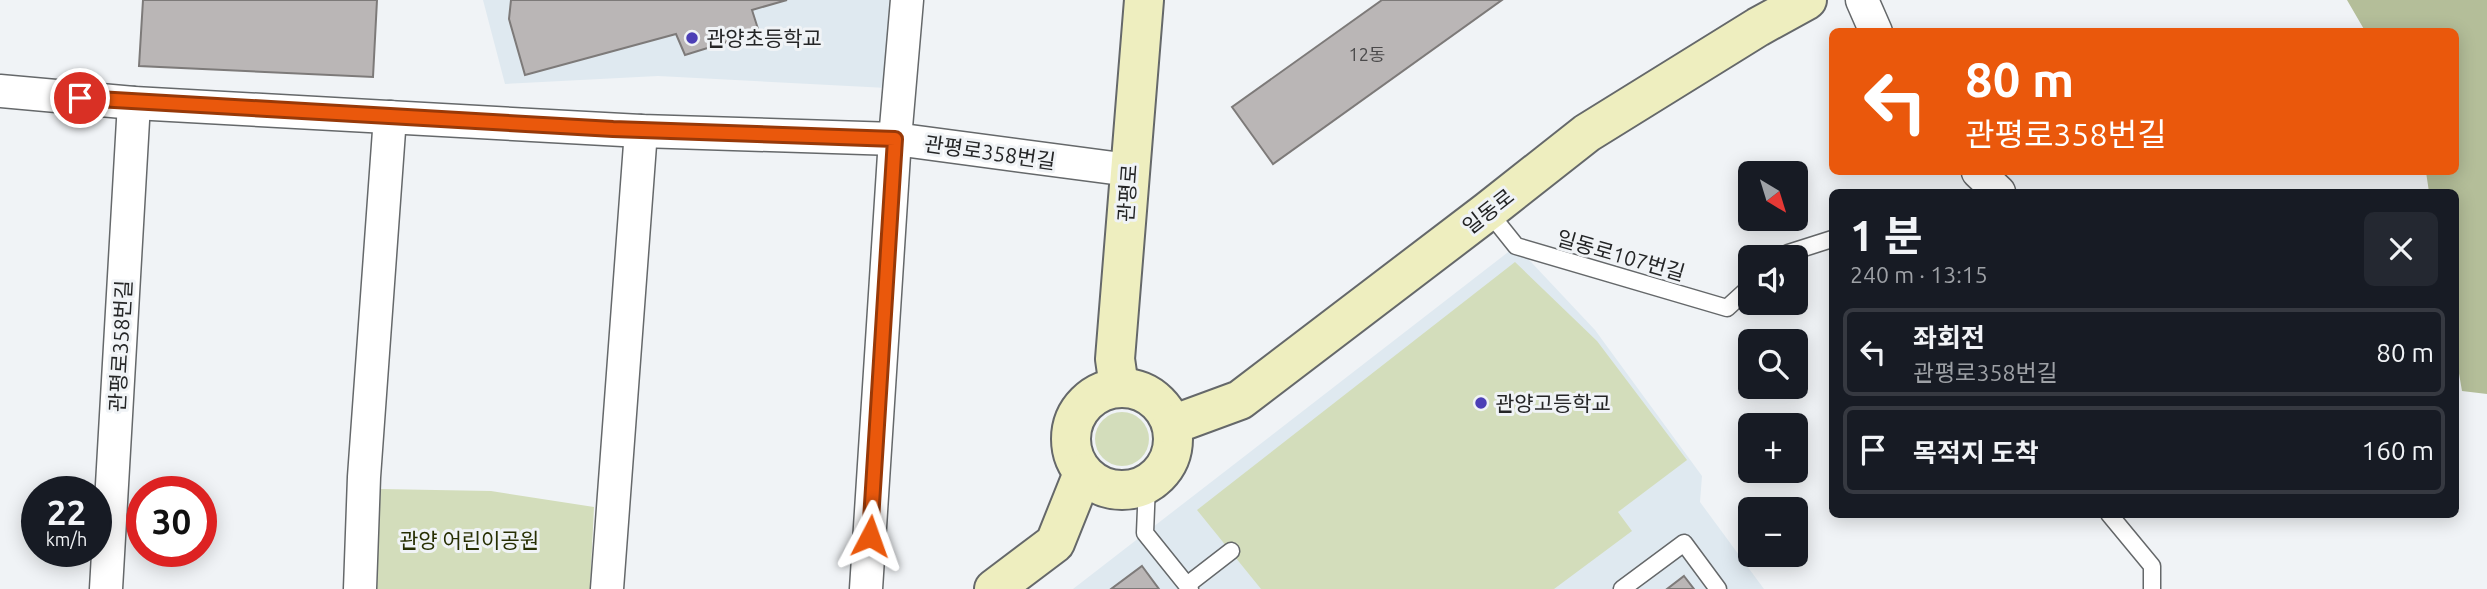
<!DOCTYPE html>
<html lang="ko">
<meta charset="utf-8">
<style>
body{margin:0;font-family:Ubuntu,"Noto Sans KR",sans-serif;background:#242831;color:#f1f3f6;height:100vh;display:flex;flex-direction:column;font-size:26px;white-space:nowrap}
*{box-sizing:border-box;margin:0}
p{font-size:23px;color:#9ea1a6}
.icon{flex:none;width:38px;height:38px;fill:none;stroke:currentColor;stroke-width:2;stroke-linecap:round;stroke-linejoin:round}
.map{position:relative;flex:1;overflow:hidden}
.panel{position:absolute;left:1829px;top:189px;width:630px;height:329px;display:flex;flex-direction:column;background:#171b24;border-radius:10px;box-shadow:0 4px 18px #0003}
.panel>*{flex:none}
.hud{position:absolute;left:1829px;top:28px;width:630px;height:147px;border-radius:10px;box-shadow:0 4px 18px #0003;background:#ea580c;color:#fff;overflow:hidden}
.needle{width:46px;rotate:142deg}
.buttons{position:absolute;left:1738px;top:161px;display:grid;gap:14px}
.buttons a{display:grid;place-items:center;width:70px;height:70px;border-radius:10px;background:#171b24;box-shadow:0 4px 18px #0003;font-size:35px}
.speed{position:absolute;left:21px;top:476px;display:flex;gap:14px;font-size:35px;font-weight:700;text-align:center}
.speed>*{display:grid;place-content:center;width:91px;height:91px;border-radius:50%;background:#171b24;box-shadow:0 4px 18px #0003;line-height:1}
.speed small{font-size:18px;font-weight:400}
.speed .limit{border:10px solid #d22;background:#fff;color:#111}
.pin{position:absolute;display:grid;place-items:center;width:60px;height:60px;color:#fff;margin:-30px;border:4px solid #fff;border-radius:50%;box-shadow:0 2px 7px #0007}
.me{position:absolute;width:77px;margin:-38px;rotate:4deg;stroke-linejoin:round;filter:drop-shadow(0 0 5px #0008)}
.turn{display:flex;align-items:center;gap:24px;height:147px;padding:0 21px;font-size:32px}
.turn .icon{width:91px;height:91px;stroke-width:2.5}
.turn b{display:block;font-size:49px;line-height:60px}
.round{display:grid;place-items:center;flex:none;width:74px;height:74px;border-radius:10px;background:#242831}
.summary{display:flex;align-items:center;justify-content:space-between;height:119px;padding:0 21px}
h1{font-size:42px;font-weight:700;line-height:52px}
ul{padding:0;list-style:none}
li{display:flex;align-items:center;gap:21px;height:88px;margin:0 14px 10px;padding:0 7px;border:4px solid #363941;border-radius:10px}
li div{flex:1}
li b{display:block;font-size:26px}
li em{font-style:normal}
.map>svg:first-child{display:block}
.built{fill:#dfe9f0}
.green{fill:#d3ddbb}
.forest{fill:#b4be99}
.building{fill:#bab6b6;stroke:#7d7a79;stroke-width:2}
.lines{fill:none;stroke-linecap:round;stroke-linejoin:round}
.lane-casing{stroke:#65686a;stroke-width:19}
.street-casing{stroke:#65686a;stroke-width:35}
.secondary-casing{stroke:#65686a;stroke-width:42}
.lane{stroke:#fff;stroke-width:16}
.street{stroke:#fff;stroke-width:32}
.secondary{stroke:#eeeebf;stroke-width:38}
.route-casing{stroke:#983908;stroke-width:18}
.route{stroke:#ea580c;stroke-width:12}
.poi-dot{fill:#4c3fb6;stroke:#f0f3f6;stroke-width:2.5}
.labels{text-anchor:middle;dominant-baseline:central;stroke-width:6;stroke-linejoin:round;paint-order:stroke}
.number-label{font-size:18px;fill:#4a494a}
.poi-label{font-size:21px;fill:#242526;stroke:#f0f3f6;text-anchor:start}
.street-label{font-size:21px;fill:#242526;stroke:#f0f3f6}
.park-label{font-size:21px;fill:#272f02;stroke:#f0f3f6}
</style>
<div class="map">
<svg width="2487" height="589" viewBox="0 0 2487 589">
<rect width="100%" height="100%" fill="#f0f3f6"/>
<g class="built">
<path d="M483,0h413l-9,88 -229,-12 -153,8z"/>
<path d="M1516,246l79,84 107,146 -2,26 64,87h-691z"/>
</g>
<g class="green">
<path d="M1515,262l82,79 90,119 -69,52 14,19 -78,58h-293l-64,-79z"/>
<circle cx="1122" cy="439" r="27"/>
<path d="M380,489l111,2 103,16 -4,82h-214z"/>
</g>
<path class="forest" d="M2347,0h140v394l-25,-3 -7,-41v-158h-26l-3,-20h29v-140l-90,-1z"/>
<g class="building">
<path d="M143,0h234l-4,77 -234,-11z"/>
<path d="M511,0h276l-35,10 7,22 -74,23 -9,-21 -151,41 -16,-56z"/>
<path d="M1382,0h120l-229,164 -41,-57z"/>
<path d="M1142,566l17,23h-48z"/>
<path d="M1684,576l10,13h-27z"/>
</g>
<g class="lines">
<g class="lane-casing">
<g id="lane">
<path d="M1488,211l28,35 211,62 23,-21"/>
<path d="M1784,257l4,-4 44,-14"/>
<path d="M1147,484l-2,49 45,56"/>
<path d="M2109,514l43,52v23"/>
<path d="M1187,585l44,-34"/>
<path d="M1622,589l62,-46 34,46"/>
</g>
</g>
<g class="street-casing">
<g id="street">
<path d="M1862,0l14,32"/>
<path d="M0,91l134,12 507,28 254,8 234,31"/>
<path d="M1978,172l21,20"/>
<path d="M106,589l28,-486"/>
<path d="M360,589l4,-112 26,-360"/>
<path d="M607,589l34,-458"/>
<path d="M866,589l29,-450 12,-139"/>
</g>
</g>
<g class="secondary-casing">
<g id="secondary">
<path d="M1119,387l-4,-28 29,-359"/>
<circle cx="1122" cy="439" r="51"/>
<path d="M1172,425l68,-25 248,-189 99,-78 171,-106 49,-27"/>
<path d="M994,589l61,-46 28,-70"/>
</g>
</g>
<use href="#lane" class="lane"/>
<use href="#street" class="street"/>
<use href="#secondary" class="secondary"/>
</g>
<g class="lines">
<g class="route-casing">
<path id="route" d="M80,98l533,31 282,10 -25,397"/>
</g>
<use href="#route" class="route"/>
</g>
<g class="poi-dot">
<circle cx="692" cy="38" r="7"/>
<circle cx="1481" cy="403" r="7"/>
</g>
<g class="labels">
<g class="number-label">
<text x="1367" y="54">12동</text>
</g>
<g class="poi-label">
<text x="706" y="38">관양초등학교</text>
<text x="1495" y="403">관양고등학교</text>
</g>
<g class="street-label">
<text transform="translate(990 152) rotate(8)">관평로358번길</text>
<text transform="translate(1127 193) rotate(-86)">관평로</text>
<text transform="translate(1488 211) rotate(-38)">일동로</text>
<text transform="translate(1621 255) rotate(16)">일동로107번길</text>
<text transform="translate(120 346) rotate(-87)">관평로358번길</text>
</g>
<g class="park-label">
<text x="469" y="540">관양 어린이공원</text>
</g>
</g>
</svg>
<div class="buttons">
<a><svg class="needle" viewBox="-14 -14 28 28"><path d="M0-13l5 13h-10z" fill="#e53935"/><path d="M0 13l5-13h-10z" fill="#9ea1a6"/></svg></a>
<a><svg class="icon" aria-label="sound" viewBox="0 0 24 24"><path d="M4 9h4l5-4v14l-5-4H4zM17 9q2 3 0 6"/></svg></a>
<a><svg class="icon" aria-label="search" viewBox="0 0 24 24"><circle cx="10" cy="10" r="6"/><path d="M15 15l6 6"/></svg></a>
<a>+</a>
<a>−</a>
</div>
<div class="speed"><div>22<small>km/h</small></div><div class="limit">30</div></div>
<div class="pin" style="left:80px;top:98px;background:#d93025"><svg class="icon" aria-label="arrive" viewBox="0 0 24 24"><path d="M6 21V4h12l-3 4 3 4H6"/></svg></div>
<svg class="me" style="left:870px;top:536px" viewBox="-20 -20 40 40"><path d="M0-17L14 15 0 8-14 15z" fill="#ea580c" stroke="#fff" stroke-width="4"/></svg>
<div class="hud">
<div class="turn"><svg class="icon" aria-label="left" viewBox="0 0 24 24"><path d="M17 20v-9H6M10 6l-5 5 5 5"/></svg><div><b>80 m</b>관평로358번길</div></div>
</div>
<section class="panel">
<div class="summary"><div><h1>1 분</h1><p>240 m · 13:15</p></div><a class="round"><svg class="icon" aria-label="close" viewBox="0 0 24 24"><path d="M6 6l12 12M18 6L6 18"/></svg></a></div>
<ul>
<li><svg class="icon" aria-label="left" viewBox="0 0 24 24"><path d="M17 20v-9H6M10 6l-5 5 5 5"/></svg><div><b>좌회전</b><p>관평로358번길</p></div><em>80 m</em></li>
<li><svg class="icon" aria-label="arrive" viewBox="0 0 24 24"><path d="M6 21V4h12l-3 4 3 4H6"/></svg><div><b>목적지 도착</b></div><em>160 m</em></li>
</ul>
</section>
</div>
